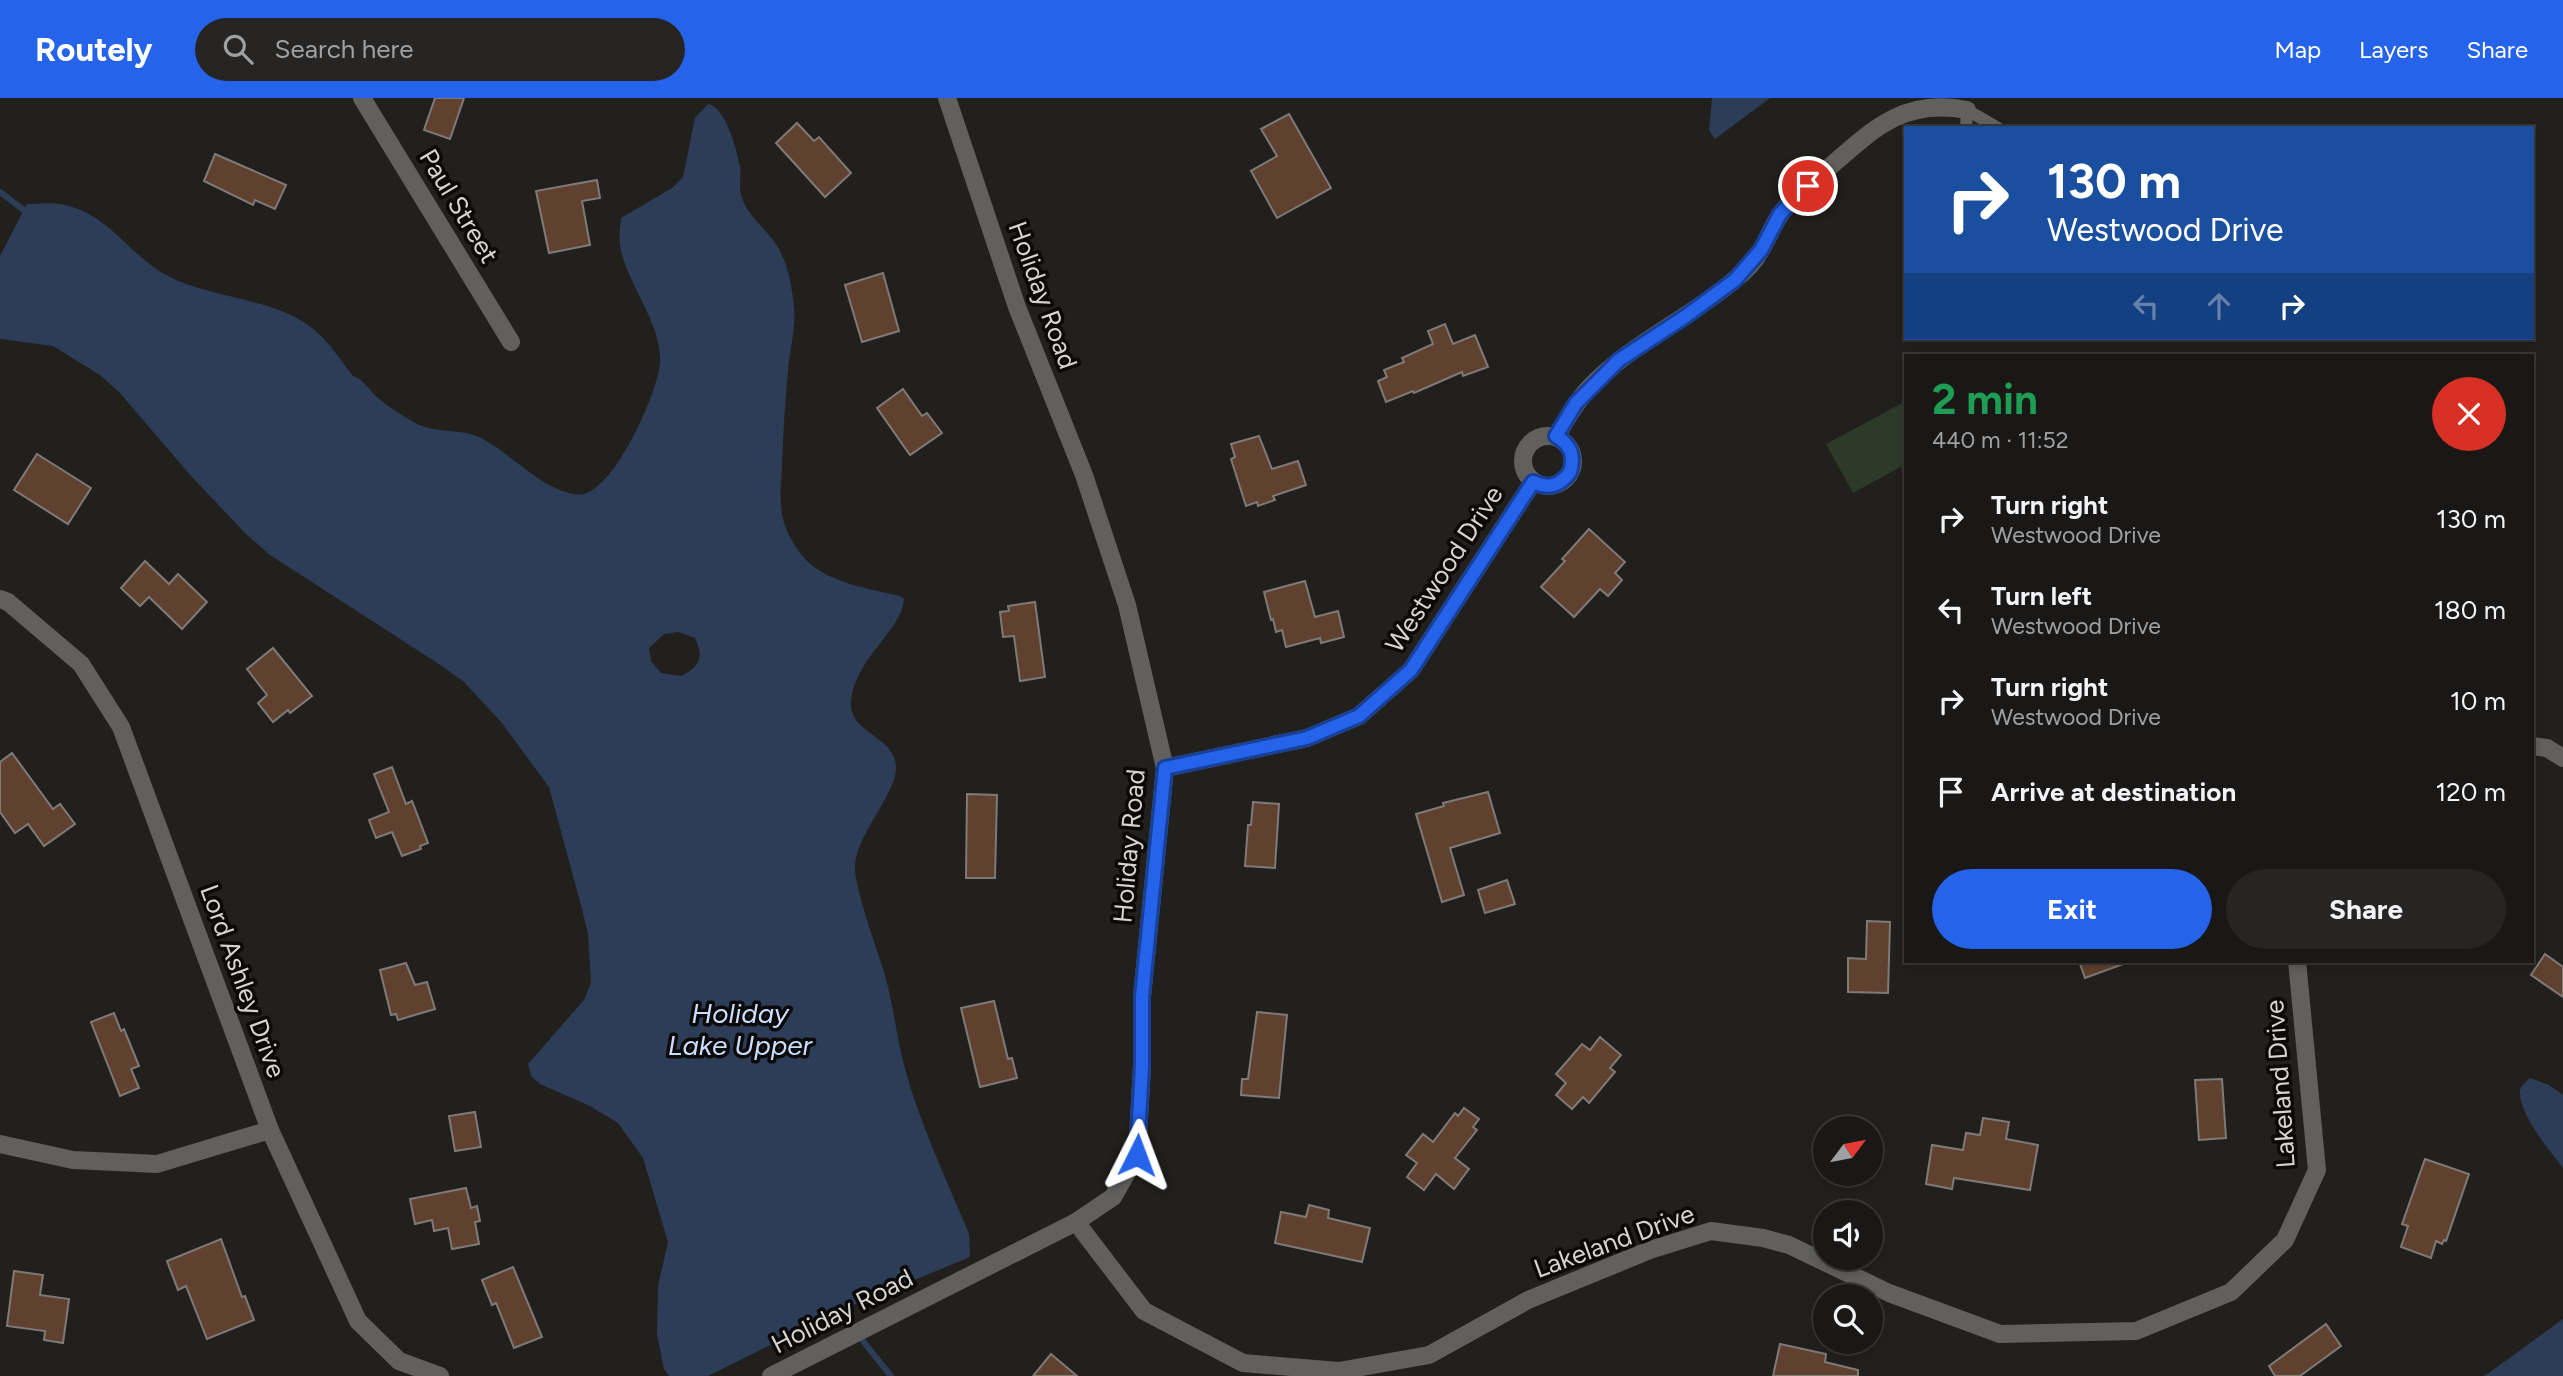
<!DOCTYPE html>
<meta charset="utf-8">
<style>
body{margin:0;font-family:Figtree,sans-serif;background:#272523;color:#f1f3f6;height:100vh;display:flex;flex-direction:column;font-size:26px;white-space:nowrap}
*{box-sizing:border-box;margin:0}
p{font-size:23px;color:#9fa0a1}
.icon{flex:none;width:38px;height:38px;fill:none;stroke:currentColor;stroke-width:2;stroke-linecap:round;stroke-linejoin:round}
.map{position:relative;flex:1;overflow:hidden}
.panel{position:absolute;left:1904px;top:256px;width:630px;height:609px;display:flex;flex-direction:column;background:#1a1816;border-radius:0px;box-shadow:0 4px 10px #0003,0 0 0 2px #383735}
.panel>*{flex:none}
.guide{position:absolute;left:1904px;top:28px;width:630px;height:214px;border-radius:0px;box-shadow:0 4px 10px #0003,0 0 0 2px #383735;background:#1a4fa0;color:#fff;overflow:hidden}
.needle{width:46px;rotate:58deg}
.buttons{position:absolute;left:1813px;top:1018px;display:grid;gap:14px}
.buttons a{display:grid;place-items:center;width:70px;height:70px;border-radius:50%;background:#1a1816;box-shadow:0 4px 10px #0003,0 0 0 2px #383735;font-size:35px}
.pin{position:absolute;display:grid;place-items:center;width:60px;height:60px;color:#fff;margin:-30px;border:4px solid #fff;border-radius:50%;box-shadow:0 2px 7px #0007}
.me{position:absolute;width:77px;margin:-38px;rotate:3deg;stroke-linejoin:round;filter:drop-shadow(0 0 5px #0008)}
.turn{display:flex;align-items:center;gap:24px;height:147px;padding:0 28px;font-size:32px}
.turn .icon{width:91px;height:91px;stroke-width:2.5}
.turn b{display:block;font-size:49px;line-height:60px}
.lanes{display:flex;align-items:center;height:66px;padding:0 28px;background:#0003;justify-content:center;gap:35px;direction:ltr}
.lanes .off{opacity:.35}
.round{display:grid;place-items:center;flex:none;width:74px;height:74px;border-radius:37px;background:#272523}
.head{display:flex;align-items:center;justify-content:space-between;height:119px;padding:0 28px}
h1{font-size:42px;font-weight:700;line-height:52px;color:#1e9e55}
.primary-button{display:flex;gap:14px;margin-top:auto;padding:14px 28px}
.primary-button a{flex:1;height:80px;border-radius:42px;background:#2563eb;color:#fff;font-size:28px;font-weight:700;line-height:80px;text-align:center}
.primary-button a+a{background:#272523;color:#f1f3f6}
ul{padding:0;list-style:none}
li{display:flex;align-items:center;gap:21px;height:91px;padding:0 28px}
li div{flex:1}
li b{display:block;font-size:26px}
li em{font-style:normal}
header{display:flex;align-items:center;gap:42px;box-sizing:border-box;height:98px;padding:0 35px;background:#2563eb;color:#fff}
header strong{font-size:33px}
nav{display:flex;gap:38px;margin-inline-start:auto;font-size:24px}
.search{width:490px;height:63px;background:#272523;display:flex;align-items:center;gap:18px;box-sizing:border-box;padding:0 24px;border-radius:38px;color:#9fa0a1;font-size:26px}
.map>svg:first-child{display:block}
.green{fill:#2c3a27}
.water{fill:#2d3d58;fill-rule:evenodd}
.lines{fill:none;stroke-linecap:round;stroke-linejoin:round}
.stream{stroke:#2d3d58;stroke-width:6}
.building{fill:#60402f;stroke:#7e7a78;stroke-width:2}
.lane{stroke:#61605f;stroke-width:12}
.street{stroke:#61605f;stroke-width:18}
.route-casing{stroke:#184099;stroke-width:18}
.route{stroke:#2563eb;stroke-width:12}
.labels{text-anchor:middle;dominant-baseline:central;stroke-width:7;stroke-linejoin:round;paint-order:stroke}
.street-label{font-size:26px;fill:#d6d4d3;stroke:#0b0a09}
.water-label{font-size:28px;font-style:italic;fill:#cbdeff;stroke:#0b0a09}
</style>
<header>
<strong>Routely</strong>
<div class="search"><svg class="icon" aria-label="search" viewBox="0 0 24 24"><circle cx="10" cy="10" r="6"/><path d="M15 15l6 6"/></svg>Search here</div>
<nav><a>Map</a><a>Layers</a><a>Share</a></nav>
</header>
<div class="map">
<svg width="2563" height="1278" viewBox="0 0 2563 1278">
<rect width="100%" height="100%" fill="#22201d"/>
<path class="green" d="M1906,303v63l-53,29 -27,-49z"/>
<g class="water">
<path d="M1712,0h58l-55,41 -6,-9z"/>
<path d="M708,6c18,3 29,47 32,63 1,7 0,15 0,22 3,25 24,36 37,57 11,17 15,41 17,61 2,20 -4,43 -6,63 -3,32 -5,64 -6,96 -1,16 -3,37 1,53 4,16 15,34 27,45 25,20 60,25 90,32l4,3c-1,30 -49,59 -53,102 -3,33 44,34 45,66 1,25 -37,64 -41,97 -2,21 22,84 29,108 9,30 12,62 20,93 15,58 42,113 65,169l1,23 -131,54 -131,65h-39l-5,-7 -7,-34 1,-49 10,-44 -25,-84 -25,-35 -28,-17 -50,-22 -9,-8 -3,-12 56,-64 7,-17 -3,-49 -6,-25 -33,-122 -47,-64 -38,-41 -22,-16 -172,-111 -23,-20 -56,-59 -72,-84 -19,-17 -47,-29 -53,-7v-83l27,-52c13,0 30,-2 42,2 42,11 62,51 99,70 42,22 103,22 140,49 19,13 31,33 45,51 10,3 16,14 24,21 10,9 23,17 35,24 21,14 49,6 71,18 23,12 52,42 75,50 6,3 19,7 26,5 32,-9 69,-93 75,-124 8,-42 -33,-85 -39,-125 -1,-9 0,-18 1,-27l51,-30 11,-11 12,-59zM678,534l17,6c9,20 5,27 -13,38l-21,-3 -10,-12 -2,-13 15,-14z"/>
<path d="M2530,980l19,7 14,10v73c-13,-17 -45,-55 -43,-77 0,-5 6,-9 10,-13z"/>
<path d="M2563,1221v57h-80l6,-3z"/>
</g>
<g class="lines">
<g class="stream">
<path d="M0,94l29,22"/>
<path d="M839,1207v6l52,65"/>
</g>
</g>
<g class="building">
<path d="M435,0h29l-14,41 -26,-9z"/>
<path d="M1289,16l42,74 -54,30 -26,-47 26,-15 -16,-27z"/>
<path d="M797,25l17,18 5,-4 32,36 -26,24 -49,-54z"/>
<path d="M215,56l71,31 -11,24 -20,-9 -2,5 -49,-24z"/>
<path d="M597,82l3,18 -18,3 8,44 -41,8 -13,-62z"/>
<path d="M883,175l16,58 -37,11 -17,-57z"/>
<path d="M1445,226l8,20 22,-9 13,32 -25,9 -1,-4 -48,21 -1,-2 -27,11 -8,-21 9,-4 -3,-7 20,-8 -2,-4 31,-14 -5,-13z"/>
<path d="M903,291l19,27 5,-3 15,20 -32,22 -33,-47z"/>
<path d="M1259,338l13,33 26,-8 8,24 -33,11 2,4 -17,6 -1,-4 -11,4 -15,-47 4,-2 -4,-13z"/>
<path d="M37,356l54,34 -23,36 -54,-34z"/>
<path d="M1589,431l36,33 -10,11 7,7 -14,16 -8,-7 -26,28 -33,-30 24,-26 -3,-2z"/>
<path d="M145,463l24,23 9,-10 29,28 -25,27 -33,-32 -9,9 -19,-18z"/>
<path d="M1305,483l10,36 23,-6 6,26 -23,6 -1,-5 -34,9 -4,-17 -6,2 -3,-13 -2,1 -7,-28z"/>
<path d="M1035,504l10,75 -25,4 -6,-45 -11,1 -3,-25 9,-1 -1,-5z"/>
<path d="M273,550l39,48 -22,17 -2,-3 -15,12 -15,-19 9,-8 -20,-26z"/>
<path d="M12,655l41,56 7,-5 15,20 -31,22 -16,-22 -13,9 -15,-21v-50z"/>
<path d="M392,669l14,37 6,-3 16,42 -8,3 1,3 -19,7 -10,-24 -16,6 -7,-18 20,-8 -15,-38z"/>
<path d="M1488,694l12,41 -50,15 14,47 -22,7 -26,-88 28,-8 -1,-3z"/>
<path d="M967,696l30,1 -2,83h-29z"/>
<path d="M1253,704l26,2 -4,64 -30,-2 3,-41h3z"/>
<path d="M1507,782l8,24 -30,9 -7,-23z"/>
<path d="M1867,823l23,1 -2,71 -40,-1v-34l18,1z"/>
<path d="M2545,856l18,13v30l-32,-22z"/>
<path d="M2079,863h47v2l-41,15z"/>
<path d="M406,865l9,22 12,-3 8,27 -37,11 -2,-6 -5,1 -11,-45z"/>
<path d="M994,903l14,58 4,-1 5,20 -37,9 -19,-79z"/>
<path d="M1257,914l30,3 -8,83 -38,-3 1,-16h6z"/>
<path d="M114,915l7,18 3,-2 15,37 -8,3 8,19 -19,8 -29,-74z"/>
<path d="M1600,939l21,18 -11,13 5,4 -26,31 -6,-6 -11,12 -16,-14 10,-12 -10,-9 26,-30 8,6z"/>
<path d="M2222,981l4,59 -27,2 -4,-60z"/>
<path d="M1464,1010l15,11 -6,8 4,3 -22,28 14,11 -15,20 -18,-15 -12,16 -17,-13 10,-14 -11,-8 17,-21 10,8 22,-29 3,3z"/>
<path d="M475,1014l6,35 -26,4 -6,-35z"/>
<path d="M1983,1020l26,4 -3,17 32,6 -8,45 -76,-12 -2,11 -26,-5 6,-39 31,5 3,-17 14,2z"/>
<path d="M2425,1061l44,15 -23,67 -2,-1 -2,4 -6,-3 -5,17 -30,-11 7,-21 -6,-2z"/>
<path d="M466,1090l5,20 6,-2 3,15 -5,1 4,22 -27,5 -4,-21 -14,3 -2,-11 -17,4 -5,-25z"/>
<path d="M1309,1107l20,5 -1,8 42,10 -8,34 -87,-19 6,-31 25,5z"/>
<path d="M221,1141l21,58 3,-1 9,24 -47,19 -21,-53 -8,4 -11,-29z"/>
<path d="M513,1169l29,70 -28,11 -18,-45 -4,2 -10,-25z"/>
<path d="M14,1173l29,4 -3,20 29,4 -6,44 -19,-3 1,-9 -38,-5z"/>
<path d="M2326,1226l15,22 -41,30h-25l-6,-10z"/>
<path d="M1780,1246l46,10 -1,8 33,8v6h-85z"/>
<path d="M1051,1256l26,22h-44z"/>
</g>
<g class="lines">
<path class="lane" d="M1966,30l1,-18 31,18"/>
<g class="street">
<path d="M362,0l149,244"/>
<circle cx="1548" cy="363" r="25"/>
<path d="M1556,339c10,-17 19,-34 33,-49 41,-44 98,-68 144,-107 11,-8 22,-20 28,-31 8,-13 12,-26 21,-38 14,-18 33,-32 50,-47 43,-38 74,-67 135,-55"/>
<path d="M0,501l8,3 73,62 40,63 149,403 88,191 41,40 41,15"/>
<path d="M2532,648l15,2 16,10"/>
<path d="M1165,670l142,-30 52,-22 52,-46 122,-188"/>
<path d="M0,1046l73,16 84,4 113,-34"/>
<path d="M1076,1124l68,89 99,52 96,8 90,-16 99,-55 122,-50 61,-19 52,7 26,7 100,48 111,41 136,-3 95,-39 54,-52 32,-70 -20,-209"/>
<path d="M771,1278l305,-154 37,-25 24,-42 5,-89v-70l23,-228 -38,-163 -43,-130 -67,-168 -70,-209"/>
</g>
</g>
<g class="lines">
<g class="route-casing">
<path id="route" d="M1137,1057l5,-89v-70l23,-228 142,-30 52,-22 52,-46 122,-188c15,7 27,4 37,-10 5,-16 1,-27 -14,-36l20,-33 43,-43 67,-44 49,-36 26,-30 19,-36 28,-28"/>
</g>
<use href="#route" class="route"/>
</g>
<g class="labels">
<g class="street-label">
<text transform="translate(459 108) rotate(59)">Paul Street</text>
<text transform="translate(1043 197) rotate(70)">Holiday Road</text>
<text transform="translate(1444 471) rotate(-57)">Westwood Drive</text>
<text transform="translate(1129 748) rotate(-85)">Holiday Road</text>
<text transform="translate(243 883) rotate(70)">Lord Ashley Drive</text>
<text transform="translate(2280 986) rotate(-94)">Lakeland Drive</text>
<text transform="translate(1614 1143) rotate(-20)">Lakeland Drive</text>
<text transform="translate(842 1213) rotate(-27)">Holiday Road</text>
</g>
<g class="water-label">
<text x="740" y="915">Holiday<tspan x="740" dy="32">Lake Upper</tspan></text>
</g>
</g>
</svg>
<div class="buttons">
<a><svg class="needle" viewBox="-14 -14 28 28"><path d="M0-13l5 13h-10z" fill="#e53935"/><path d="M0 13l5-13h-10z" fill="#9fa0a1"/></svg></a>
<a><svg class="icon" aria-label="sound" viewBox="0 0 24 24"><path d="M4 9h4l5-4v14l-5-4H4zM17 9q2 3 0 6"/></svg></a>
<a><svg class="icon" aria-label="search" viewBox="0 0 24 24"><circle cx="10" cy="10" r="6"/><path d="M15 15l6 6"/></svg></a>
</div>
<div class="pin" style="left:1808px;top:88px;background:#d93025"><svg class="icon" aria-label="arrive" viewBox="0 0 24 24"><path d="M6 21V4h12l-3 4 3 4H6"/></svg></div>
<svg class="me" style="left:1137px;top:1057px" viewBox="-20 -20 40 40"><path d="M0-17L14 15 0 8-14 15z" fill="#2563eb" stroke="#fff" stroke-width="4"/></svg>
<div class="guide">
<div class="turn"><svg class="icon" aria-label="right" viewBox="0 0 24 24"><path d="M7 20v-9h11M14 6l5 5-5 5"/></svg><div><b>130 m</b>Westwood Drive</div></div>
<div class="lanes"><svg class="icon off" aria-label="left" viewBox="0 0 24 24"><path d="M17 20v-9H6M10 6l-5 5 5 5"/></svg><svg class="icon off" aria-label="ahead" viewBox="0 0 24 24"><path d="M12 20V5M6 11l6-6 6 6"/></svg><svg class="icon" aria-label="right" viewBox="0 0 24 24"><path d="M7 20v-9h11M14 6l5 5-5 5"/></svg></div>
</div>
<section class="panel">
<div class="head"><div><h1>2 min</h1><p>440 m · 11:52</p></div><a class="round" style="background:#d93025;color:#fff"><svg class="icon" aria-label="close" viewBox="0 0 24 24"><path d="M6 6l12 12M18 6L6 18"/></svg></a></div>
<ul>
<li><svg class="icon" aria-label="right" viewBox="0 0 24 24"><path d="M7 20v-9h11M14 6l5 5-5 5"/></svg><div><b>Turn right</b><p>Westwood Drive</p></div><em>130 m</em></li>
<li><svg class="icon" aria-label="left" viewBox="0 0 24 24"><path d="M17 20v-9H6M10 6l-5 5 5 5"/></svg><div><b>Turn left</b><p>Westwood Drive</p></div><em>180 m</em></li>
<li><svg class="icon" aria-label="right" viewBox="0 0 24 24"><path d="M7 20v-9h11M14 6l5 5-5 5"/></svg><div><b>Turn right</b><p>Westwood Drive</p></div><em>10 m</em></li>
<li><svg class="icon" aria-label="arrive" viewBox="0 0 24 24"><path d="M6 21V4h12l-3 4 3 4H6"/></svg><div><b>Arrive at destination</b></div><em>120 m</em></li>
</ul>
<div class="primary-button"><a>Exit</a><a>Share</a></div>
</section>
</div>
